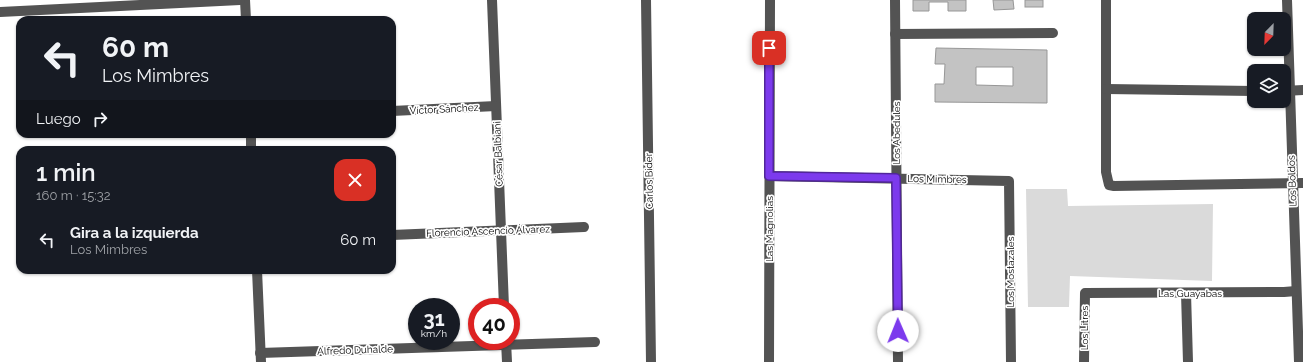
<!DOCTYPE html>
<html lang="es">
<meta charset="utf-8">
<style>
body{margin:0;font-family:Raleway,sans-serif;background:#20242c;color:#f1f3f6;height:100vh;display:flex;flex-direction:column;font-size:15px;white-space:nowrap}
*{box-sizing:border-box;margin:0}
p{font-size:13px;color:#9ea1a6}
.icon{flex:none;width:22px;height:22px;fill:none;stroke:currentColor;stroke-width:2;stroke-linecap:round;stroke-linejoin:round}
.map{position:relative;flex:1;overflow:hidden}
.sheet{position:absolute;left:16px;top:146px;width:380px;height:128px;display:flex;flex-direction:column;background:#171b24;border-radius:12px;box-shadow:0 1px 3px #0004}
.sheet>*{flex:none}
.guide{position:absolute;left:16px;top:16px;width:380px;height:122px;border-radius:12px;box-shadow:0 1px 3px #0004;background:#171b24;color:#f1f3f6;overflow:hidden}
.needle{width:26px;rotate:203deg}
.controls{position:absolute;left:1247px;top:12px;display:grid;gap:8px}
.controls a{display:grid;place-items:center;width:44px;height:44px;border-radius:8px;background:#171b24;box-shadow:0 1px 3px #0004;font-size:20px}
.speed{position:absolute;left:408px;top:298px;display:flex;gap:8px;font-size:20px;font-weight:700;text-align:center}
.speed>*{display:grid;place-content:center;width:52px;height:52px;border-radius:50%;background:#171b24;box-shadow:0 1px 3px #0004;line-height:1}
.speed small{font-size:10px;font-weight:400}
.speed .limit{border:6px solid #d22;background:#fff;color:#111}
.pin{position:absolute;display:grid;place-items:center;width:34px;height:34px;color:#fff;margin:-17px;border-radius:8px;box-shadow:0 2px 6px #0006}
.me{position:absolute;width:44px;margin:-22px;rotate:359deg;stroke-linejoin:round;filter:drop-shadow(0 0 3px #0008)}
.turn{display:flex;align-items:center;gap:14px;height:84px;padding:0 20px;font-size:18px}
.turn .icon{width:52px;height:52px;stroke-width:2.5}
.turn b{display:block;font-size:28px;line-height:34px}
.then{display:flex;align-items:center;height:38px;padding:0 20px;background:#0003;gap:8px;font-size:15px}
.round{display:grid;place-items:center;flex:none;width:42px;height:42px;border-radius:12px;background:#20242c}
.headline{display:flex;align-items:center;justify-content:space-between;height:68px;padding:0 20px}
h1{font-size:24px;font-weight:600;line-height:30px}
ul{padding:0;list-style:none}
li{display:flex;align-items:center;gap:12px;height:52px;padding:0 20px}
li div{flex:1}
li b{display:block;font-size:15px}
li em{font-style:normal}
.map>svg:first-child{display:block}
.green{fill:#dadada}
.building{fill:#c3c3c3;stroke:#979797;fill-rule:evenodd}
.lines{fill:none;stroke-linecap:round;stroke-linejoin:round}
.minor{stroke:#535353;stroke-width:10}
.route-casing{stroke:#51269a;stroke-width:10}
.route{stroke:#7c3aed;stroke-width:7}
.labels{text-anchor:middle;dominant-baseline:central;stroke-width:3.5;stroke-linejoin:round;paint-order:stroke}
.street-label{font-size:10px;fill:#000;stroke:#fff}
</style>
<div class="map">
<svg width="1303" height="362" viewBox="0 0 1303 362">
<rect width="100%" height="100%" fill="#fff"/>
<path class="green" d="M1026,189h41l1,17 145,-2 -1,77 -142,-5 -1,31h-41z"/>
<g class="building">
<path d="M913,0h53v11h-18v-9h-19v9h-16z"/>
<path d="M993,0h20l1,9 -20,1z"/>
<rect x="1025" y="0" width="18" height="7"/>
<path d="M936,48l111,2v53l-112,-1v-18h9l1,-20h-10zM976,67h37v19l-37,-1z"/>
</g>
<g class="lines">
<g class="minor">
<path d="M245,0l1,20"/>
<path d="M492,0l12,307"/>
<path d="M646,0l5,362"/>
<path d="M895,0l3,362"/>
<path d="M1106,0v172l3,13 5,1 189,-3"/>
<path d="M1287,0l12,362"/>
<path d="M0,12l240,-12"/>
<path d="M895,34l158,-1"/>
<path d="M1106,89l148,2"/>
<path d="M1284,91l19,-1"/>
<path d="M392,111l104,-5"/>
<path d="M251,134v16"/>
<path d="M769,176l240,5 2,181"/>
<path d="M392,235l192,-8"/>
<path d="M257,270l4,92"/>
<path d="M1186,293l2,69"/>
<path d="M506,341l1,21"/>
<path d="M260,353l335,-11"/>
<path d="M769,362l1,-362"/>
<path d="M1084,362l1,-69 199,-1 12,-1"/>
</g>
</g>
<g class="lines">
<g class="route-casing">
<path id="route" d="M769,48v128l127,2 2,153"/>
</g>
<use href="#route" class="route"/>
</g>
<g class="labels">
<g class="street-label">
<text transform="translate(444 109) rotate(-3)">Víctor Sánchez</text>
<text transform="translate(896 133) rotate(-90)">Los Abedules</text>
<text transform="translate(498 154) rotate(-92)">César Balbiani</text>
<text transform="translate(937 179) rotate(1)">Los Mimbres</text>
<text transform="translate(649 181) rotate(-91)">Carlos Bider</text>
<text transform="translate(1292 181) rotate(-92)">Los Boldos</text>
<text transform="translate(769 229) rotate(-90)">Las Magnolias</text>
<text transform="translate(488 231) rotate(-2)">Florencio Ascencio Álvarez</text>
<text transform="translate(1010 272) rotate(-90)">Los Mostazales</text>
<text x="1190" y="293">Las Guayabas</text>
<text transform="translate(1084 328) rotate(-90)">Los Litres</text>
<text transform="translate(355 350) rotate(-2)">Alfredo Duhalde</text>
</g>
</g>
</svg>
<div class="controls">
<a><svg class="needle" viewBox="-14 -14 28 28"><path d="M0-13l5 13h-10z" fill="#e53935"/><path d="M0 13l5-13h-10z" fill="#9ea1a6"/></svg></a>
<a><svg class="icon" aria-label="layers" viewBox="0 0 24 24"><path d="M12 4l9 5-9 5-9-5zM3 14l9 5 9-5"/></svg></a>
</div>
<div class="speed"><div>31<small>km/h</small></div><div class="limit">40</div></div>
<div class="pin" style="left:769px;top:48px;background:#d93025"><svg class="icon" aria-label="arrive" viewBox="0 0 24 24"><path d="M6 21V4h12l-3 4 3 4H6"/></svg></div>
<svg class="me" style="left:898px;top:331px" viewBox="-20 -20 40 40"><circle r="19" fill="#fff"/><path d="M0-13L10 11 0 6-10 11z" fill="#7c3aed"/></svg>
<div class="guide">
<div class="turn"><svg class="icon" aria-label="left" viewBox="0 0 24 24"><path d="M17 20v-9H6M10 6l-5 5 5 5"/></svg><div><b>60 m</b>Los Mimbres</div></div>
<div class="then">Luego<svg class="icon" aria-label="right" viewBox="0 0 24 24"><path d="M7 20v-9h11M14 6l5 5-5 5"/></svg></div>
</div>
<section class="sheet">
<div class="headline"><div><h1>1 min</h1><p>160 m · 15:32</p></div><a class="round" style="background:#d93025;color:#fff"><svg class="icon" aria-label="close" viewBox="0 0 24 24"><path d="M6 6l12 12M18 6L6 18"/></svg></a></div>
<ul>
<li><svg class="icon" aria-label="left" viewBox="0 0 24 24"><path d="M17 20v-9H6M10 6l-5 5 5 5"/></svg><div><b>Gira a la izquierda</b><p>Los Mimbres</p></div><em>60 m</em></li>
</ul>
</section>
</div>
